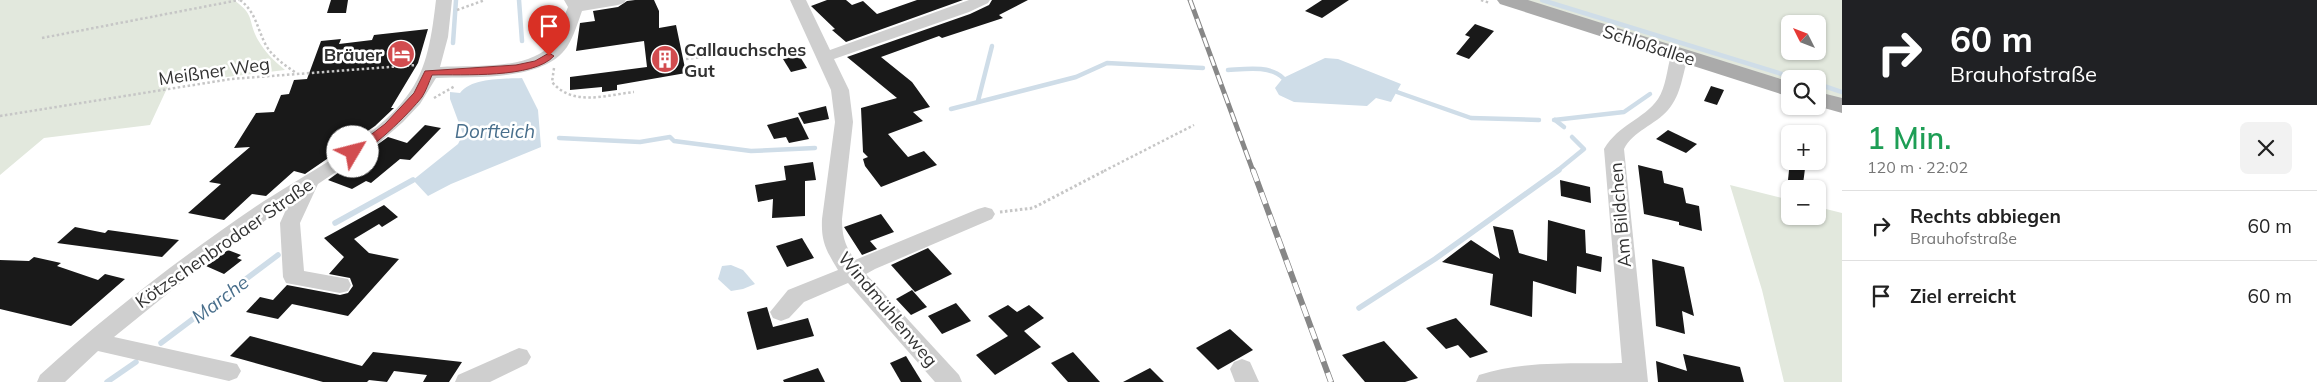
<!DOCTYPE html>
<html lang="de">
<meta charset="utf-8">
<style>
body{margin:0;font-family:Mulish,sans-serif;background:#f2f2f2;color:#222;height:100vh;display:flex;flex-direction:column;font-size:19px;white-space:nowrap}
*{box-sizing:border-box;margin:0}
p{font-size:16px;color:#767676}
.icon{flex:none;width:28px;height:28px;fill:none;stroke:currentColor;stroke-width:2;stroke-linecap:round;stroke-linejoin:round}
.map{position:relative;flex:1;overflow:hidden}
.side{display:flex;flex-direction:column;background:#fff;width:475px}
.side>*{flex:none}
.guide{background:#202124;color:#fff;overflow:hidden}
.needle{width:32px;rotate:312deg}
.controls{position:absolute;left:1781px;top:15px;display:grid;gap:10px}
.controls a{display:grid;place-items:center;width:45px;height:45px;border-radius:8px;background:#fff;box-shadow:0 1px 4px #0004;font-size:25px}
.pin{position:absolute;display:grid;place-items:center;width:42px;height:42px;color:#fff;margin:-51px -21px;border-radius:50% 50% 50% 0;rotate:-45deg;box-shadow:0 0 5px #0007}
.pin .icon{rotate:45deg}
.me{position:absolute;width:55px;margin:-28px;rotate:53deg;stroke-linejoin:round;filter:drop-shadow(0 0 4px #0008)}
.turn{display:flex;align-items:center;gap:18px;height:105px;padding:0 25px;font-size:22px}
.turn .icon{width:65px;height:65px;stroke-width:2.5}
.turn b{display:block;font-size:35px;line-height:42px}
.round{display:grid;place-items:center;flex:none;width:52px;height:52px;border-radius:8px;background:#f2f2f2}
.overview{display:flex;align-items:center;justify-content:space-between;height:85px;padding:0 25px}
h1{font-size:30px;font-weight:600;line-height:38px;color:#1e9e55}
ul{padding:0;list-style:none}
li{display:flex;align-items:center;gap:15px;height:70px;padding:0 25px;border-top:1px solid #e0e0e0}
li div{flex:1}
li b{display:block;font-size:19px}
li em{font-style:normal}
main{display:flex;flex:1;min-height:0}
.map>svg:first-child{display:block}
.green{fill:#e2e8dd;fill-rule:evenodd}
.water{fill:#cfdde8}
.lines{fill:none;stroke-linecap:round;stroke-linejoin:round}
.stream-far1{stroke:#cfdde8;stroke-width:4.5}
.stream{stroke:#cfdde8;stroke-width:5.5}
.building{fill:#191919}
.path-far1{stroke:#c6c6c6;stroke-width:2.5;stroke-dasharray:2.5 2.5;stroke-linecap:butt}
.path{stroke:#c6c6c6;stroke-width:3;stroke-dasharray:2.5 2.5;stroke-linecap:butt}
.minor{fill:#cfcfcf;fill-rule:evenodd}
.major{fill:#aaa;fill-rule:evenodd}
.rail-far1-casing{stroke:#878787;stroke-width:5}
.rail-casing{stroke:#878787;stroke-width:6}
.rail-far1{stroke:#fff;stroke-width:3;stroke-dasharray:10;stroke-linecap:butt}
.rail{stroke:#fff;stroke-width:4.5;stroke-dasharray:12;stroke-linecap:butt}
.route{fill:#d24c4f;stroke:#883133}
.labels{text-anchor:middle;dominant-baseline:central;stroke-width:5;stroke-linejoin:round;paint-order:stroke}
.street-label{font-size:18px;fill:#323232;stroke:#fff}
.poi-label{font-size:18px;font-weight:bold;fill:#323232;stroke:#fff;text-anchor:start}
.water-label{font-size:19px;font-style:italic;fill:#496f8c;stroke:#fff}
</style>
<main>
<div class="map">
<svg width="1842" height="382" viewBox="0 0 1842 382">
<rect width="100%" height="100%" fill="#fff"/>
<g class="green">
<path d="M0,0h234c22,16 13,20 24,40 7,12 16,21 27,30l-116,14 -19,41 -106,13 -44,37z"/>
<path d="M1522,0h320v100l-24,-7v-14h-28v5zM1790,24h28v27h-28z"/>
<path d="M1730,185l60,15v16h28v-9l24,6v169h-58l-22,-92z"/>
</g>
<g class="water">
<path d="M1325,58l13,1 63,25 -10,18 -15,-4 -9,8 -73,-4 -15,-7 -4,-7 8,-10z"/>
<path d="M522,78l16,32 3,37 -90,37 -23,12 -15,-16 45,-36 5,-10 -13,-35v-7l10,1c12,-16 44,-14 62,-15z"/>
<path d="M731,265l12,5 12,14 -12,5 -12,2 -13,-12 4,-13z"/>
</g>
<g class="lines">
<g class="stream-far1">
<path d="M519,0l3,41"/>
<path d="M1542,0l256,79"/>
<path d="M453,43l3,-43"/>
<path d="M1228,70c17,-1 42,-5 55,8"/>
<path d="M1818,84l24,8"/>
<path d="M1397,92l74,26 68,2"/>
<path d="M978,101l14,-55"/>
<path d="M951,109l125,-32 31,-14 96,5"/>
<path d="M1554,120l70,-8 26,-18"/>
<path d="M1555,120l9,7"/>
<path d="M559,138l81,4 30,-5 4,4 77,10 64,-3"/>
<path d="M1557,171l27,-22 -12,-12"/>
</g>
<g class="stream">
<path d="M335,223l78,-43"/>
<path d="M1359,308l76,-49 124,-89"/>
<path d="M161,343l117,-88"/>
<path d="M107,382l29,-20"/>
</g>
</g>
<g class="building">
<path d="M331,0h17l-2,13h-19z"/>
<path d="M635,0h19l5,11v17l17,-3 10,48 -69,12v5l-15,2v-5l-32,3v-13l77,-10 -3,-26 -68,10 4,-28 15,-2 -2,-10 25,-4 9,-6z"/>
<path d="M827,0h19l6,5 11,-4 14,13 40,-14h46l-117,42 -14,-12 3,-1 -24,-23z"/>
<path d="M992,0h36l-29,15 4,3 -61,20 -3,-2 -58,21 31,25 18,25 -17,5 10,9 -35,13 20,23 16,-6 13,14 -56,22 -16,-21 -2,-7 5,-2 -5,-5 -2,-44 36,-10 -50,-41 123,-43 19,-9z"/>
<path d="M1322,0h27l-27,18 -17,-7z"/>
<path d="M1475,24l19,7 -25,28 -13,-5 14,-17 -5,-2z"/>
<path d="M428,29l-10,34 -27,45h3l-19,18 -70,48 -11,-3 -28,25 -14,-2 -28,26 -36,-7 33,-29 -12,-2 41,-35 -16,1 22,-35 18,-1 7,-17 8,-1 5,-14 13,-1 14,-38 20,-2 -2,5 33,-4 2,-5z"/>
<path d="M799,55l8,13 -16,4 -8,-13z"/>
<path d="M1711,86l13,4 -7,15 -13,-4z"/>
<path d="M826,106l3,13 -25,5 -6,-11z"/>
<path d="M798,117l11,22 -20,4 -3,-6 -12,2 -7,-14z"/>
<path d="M425,125l16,3 -31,32 -10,-1 -29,24 -5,-2 -14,8 -24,-9 60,-43 19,6z"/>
<path d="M1668,130l29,14 -11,9 -30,-14z"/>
<path d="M1790,161h16l-3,23 -15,-4z"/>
<path d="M813,162l3,18 -11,1v35l-33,2 1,-19 -15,3 -3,-17 31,-5 -2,-14z"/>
<path d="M1638,165l24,6 2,12 19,5 3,15 13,3 3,25 -23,-6v-3l-35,-8z"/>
<path d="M1560,180l30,7 1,16 -30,-7z"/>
<path d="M384,205l14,12 -16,10 -3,-3 -25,15 15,14 30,6 -51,57 -56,-12 -14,15 -32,-7 14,-15 13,3 14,-15 53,10 8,-2 5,-7 -3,-8 -21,-4 15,-17 -20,-19z"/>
<path d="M881,214l13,18 -24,9 7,8 -15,6 -18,-28z"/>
<path d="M1548,220l37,10 1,23 16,4 -1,15 -24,-6 -1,28 -43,-13 -1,36 -42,-12 3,-31 -51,-12 29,-22 29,19 -7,-33 20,4 6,23 28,8z"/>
<path d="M75,227l30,6 3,-3 71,10 -17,17 -105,-14z"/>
<path d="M802,238l12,20 -27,9 -11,-21z"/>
<path d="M928,248l24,26 -37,18 -24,-27z"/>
<path d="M228,250l13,5 -4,3 5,2 -18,14 -18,-8z"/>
<path d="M34,257l27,6 -4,3 41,14 7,-6 20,5 -54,47 -71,-17v-49l29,1z"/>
<path d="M1652,259l32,8 10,49 -12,-5 3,23 -29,-8z"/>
<path d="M912,290l15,17 -16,8 -15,-16z"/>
<path d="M956,303l15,18 -29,13 -14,-18z"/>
<path d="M1008,305l9,7 12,-7 15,13 -20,13 17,16 -46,28 -19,-20 32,-19 -20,-20z"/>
<path d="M767,307l6,20 35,-9 6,18 -57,14 -10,-38z"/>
<path d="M1456,318l32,34 -18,6 -12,-13 -12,4 -20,-21z"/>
<path d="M1230,329l23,21 -35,20 -22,-22z"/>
<path d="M250,336l112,30 11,-14 89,10 -13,20h-26l4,-7 -33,-4 -7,11 -18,-2 -2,2h-44l-93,-26z"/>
<path d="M1384,341l34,37 -13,4h-40l-23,-27z"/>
<path d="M1073,352l27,30h-32l-17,-19z"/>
<path d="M1683,354l57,13 4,15h-86l-2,-21 31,10z"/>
<path d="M906,356l16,26h-21l-11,-19z"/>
<path d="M818,368l7,14h-41l-1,-2z"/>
<path d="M1150,368l14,14h-41z"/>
</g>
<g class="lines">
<g class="path-far1">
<path d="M240,0c17,13 17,30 27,47 7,11 18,18 29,26"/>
<path d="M1481,0l9,3"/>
<path d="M457,10l28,-10"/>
<path d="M42,38l197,-38"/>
<path d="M686,59c39,-5 79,-7 118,-12"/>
<path d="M554,68l-2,14c21,25 54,13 82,10"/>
<path d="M434,98l21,-12"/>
<path d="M0,116l231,-37 185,-14"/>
<path d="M1104,171l90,-46"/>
</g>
<path class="path" d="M1000,212l33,-4 73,-38"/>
<g class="minor">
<path d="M436,0h16l-4,37 -8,30c32,-2 92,4 113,-25 7,-9 10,-24 15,-35l-4,-7h62l-2,3 -6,2 -36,6c-4,11 -8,25 -15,36 -24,35 -93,29 -131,31l-16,26 -17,18 -24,21 -61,41 -18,39 4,48 44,8 3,6 -3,6 -8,2 -54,-10 -3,-6 -3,-54 9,-20 -102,75 -73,59 123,27 4,7 -4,7 -8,3 -131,-30 -33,31h-28l3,-7c67,-61 139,-116 215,-168 45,-30 121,-68 152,-111 21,-27 25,-63 29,-96z"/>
<path d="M790,0h16l24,50 139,-50h21l-2,3 -19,9 -135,47 15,31 4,32 -11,97c0,17 3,27 13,41l123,-51 7,-2 7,2 3,5 -3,5 -117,50 -9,5 93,101 3,7h-27l-87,-99 -44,19 -15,16 -8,3 -8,-3 -3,-6 18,-22 50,-20c-12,-20 -17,-28 -16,-51l13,-97 -4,-32z"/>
<path d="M1680,50l6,1 3,4c-7,19 -7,39 -21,55 -13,15 -35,21 -44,39l24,233h-172l3,-7c45,-15 97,-11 143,-12l-18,-214c15,-25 39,-29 54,-50 8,-12 9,-30 13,-44l3,-4z"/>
<path d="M519,348l8,2 4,7 -4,7 -37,18h-35l3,-7z"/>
<path d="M1242,359l8,3 9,20h-24l-5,-13 4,-7z"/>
</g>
<g class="major">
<path d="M1497,0h31l262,82v15l-290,-93z"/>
<path d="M1818,92l24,6v15l-25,-7z"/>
</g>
<g class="rail-far1-casing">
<path id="rail-far1" d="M1190,0l63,171"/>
</g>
<g class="rail-casing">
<path id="rail" d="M1253,170l78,212"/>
</g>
<use href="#rail-far1" class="rail-far1"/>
<use href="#rail" class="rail"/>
</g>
<path class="route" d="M549,53l5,3c-21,23 -92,18 -122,19 -3,7 -6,16 -10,22 -10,13 -57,62 -72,58l-2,-3 37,-28 15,-16 14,-15 11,-22 91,-6 19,-4z"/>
<defs>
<g id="hotel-disc" transform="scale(1.4375)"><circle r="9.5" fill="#d24c4f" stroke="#fff"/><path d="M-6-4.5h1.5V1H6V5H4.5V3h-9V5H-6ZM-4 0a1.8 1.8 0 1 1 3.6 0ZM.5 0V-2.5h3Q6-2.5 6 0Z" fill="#fff"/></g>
<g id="building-disc" transform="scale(1.4375)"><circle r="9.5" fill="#d24c4f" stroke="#fff"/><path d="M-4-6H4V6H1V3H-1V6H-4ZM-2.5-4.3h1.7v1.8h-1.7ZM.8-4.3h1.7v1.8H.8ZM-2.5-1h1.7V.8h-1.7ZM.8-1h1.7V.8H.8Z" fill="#fff"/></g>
</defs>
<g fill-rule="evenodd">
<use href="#hotel-disc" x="401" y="54"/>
<use href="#building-disc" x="665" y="59"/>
</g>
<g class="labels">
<g class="street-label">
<text transform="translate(1649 45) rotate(18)">Schloßallee</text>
<text transform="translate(214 71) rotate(-8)">Meißner Weg</text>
<text transform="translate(1620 215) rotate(-95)">Am Bildchen</text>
<text transform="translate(224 243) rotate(-35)">Kötzschenbrodaer Straße</text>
<text transform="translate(888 309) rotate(50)">Windmühlenweg</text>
</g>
<g class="poi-label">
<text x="684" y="49">Callauchsches<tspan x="684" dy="21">Gut</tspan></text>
<text x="382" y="54" text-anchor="end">Bräuer</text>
</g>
<g class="water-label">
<text x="495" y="131">Dorfteich</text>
<text transform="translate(220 299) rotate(-37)">Marche</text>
</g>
</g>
</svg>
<div class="controls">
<a><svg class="needle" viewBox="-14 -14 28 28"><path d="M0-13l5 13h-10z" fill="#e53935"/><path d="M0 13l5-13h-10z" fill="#767676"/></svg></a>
<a><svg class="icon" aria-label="search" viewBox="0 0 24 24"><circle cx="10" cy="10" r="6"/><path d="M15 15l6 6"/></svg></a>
<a>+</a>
<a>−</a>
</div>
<div class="pin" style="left:549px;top:56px;background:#d93025"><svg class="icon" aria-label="arrive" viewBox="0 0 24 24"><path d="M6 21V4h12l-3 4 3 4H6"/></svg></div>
<svg class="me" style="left:353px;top:152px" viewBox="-20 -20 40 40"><circle r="19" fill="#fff"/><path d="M0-13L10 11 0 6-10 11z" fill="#d24c4f"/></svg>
</div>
<section class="side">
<div class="guide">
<div class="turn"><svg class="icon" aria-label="right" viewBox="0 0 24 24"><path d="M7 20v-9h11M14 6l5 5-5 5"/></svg><div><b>60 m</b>Brauhofstraße</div></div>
</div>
<div class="overview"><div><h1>1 Min.</h1><p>120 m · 22:02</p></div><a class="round"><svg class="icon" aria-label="close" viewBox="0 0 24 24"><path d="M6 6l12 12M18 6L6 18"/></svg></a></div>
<ul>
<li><svg class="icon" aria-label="right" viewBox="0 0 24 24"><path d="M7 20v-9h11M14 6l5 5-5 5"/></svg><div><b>Rechts abbiegen</b><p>Brauhofstraße</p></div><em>60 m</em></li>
<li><svg class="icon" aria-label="arrive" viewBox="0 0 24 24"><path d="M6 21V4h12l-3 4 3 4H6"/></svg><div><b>Ziel erreicht</b></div><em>60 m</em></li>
</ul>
</section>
</main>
